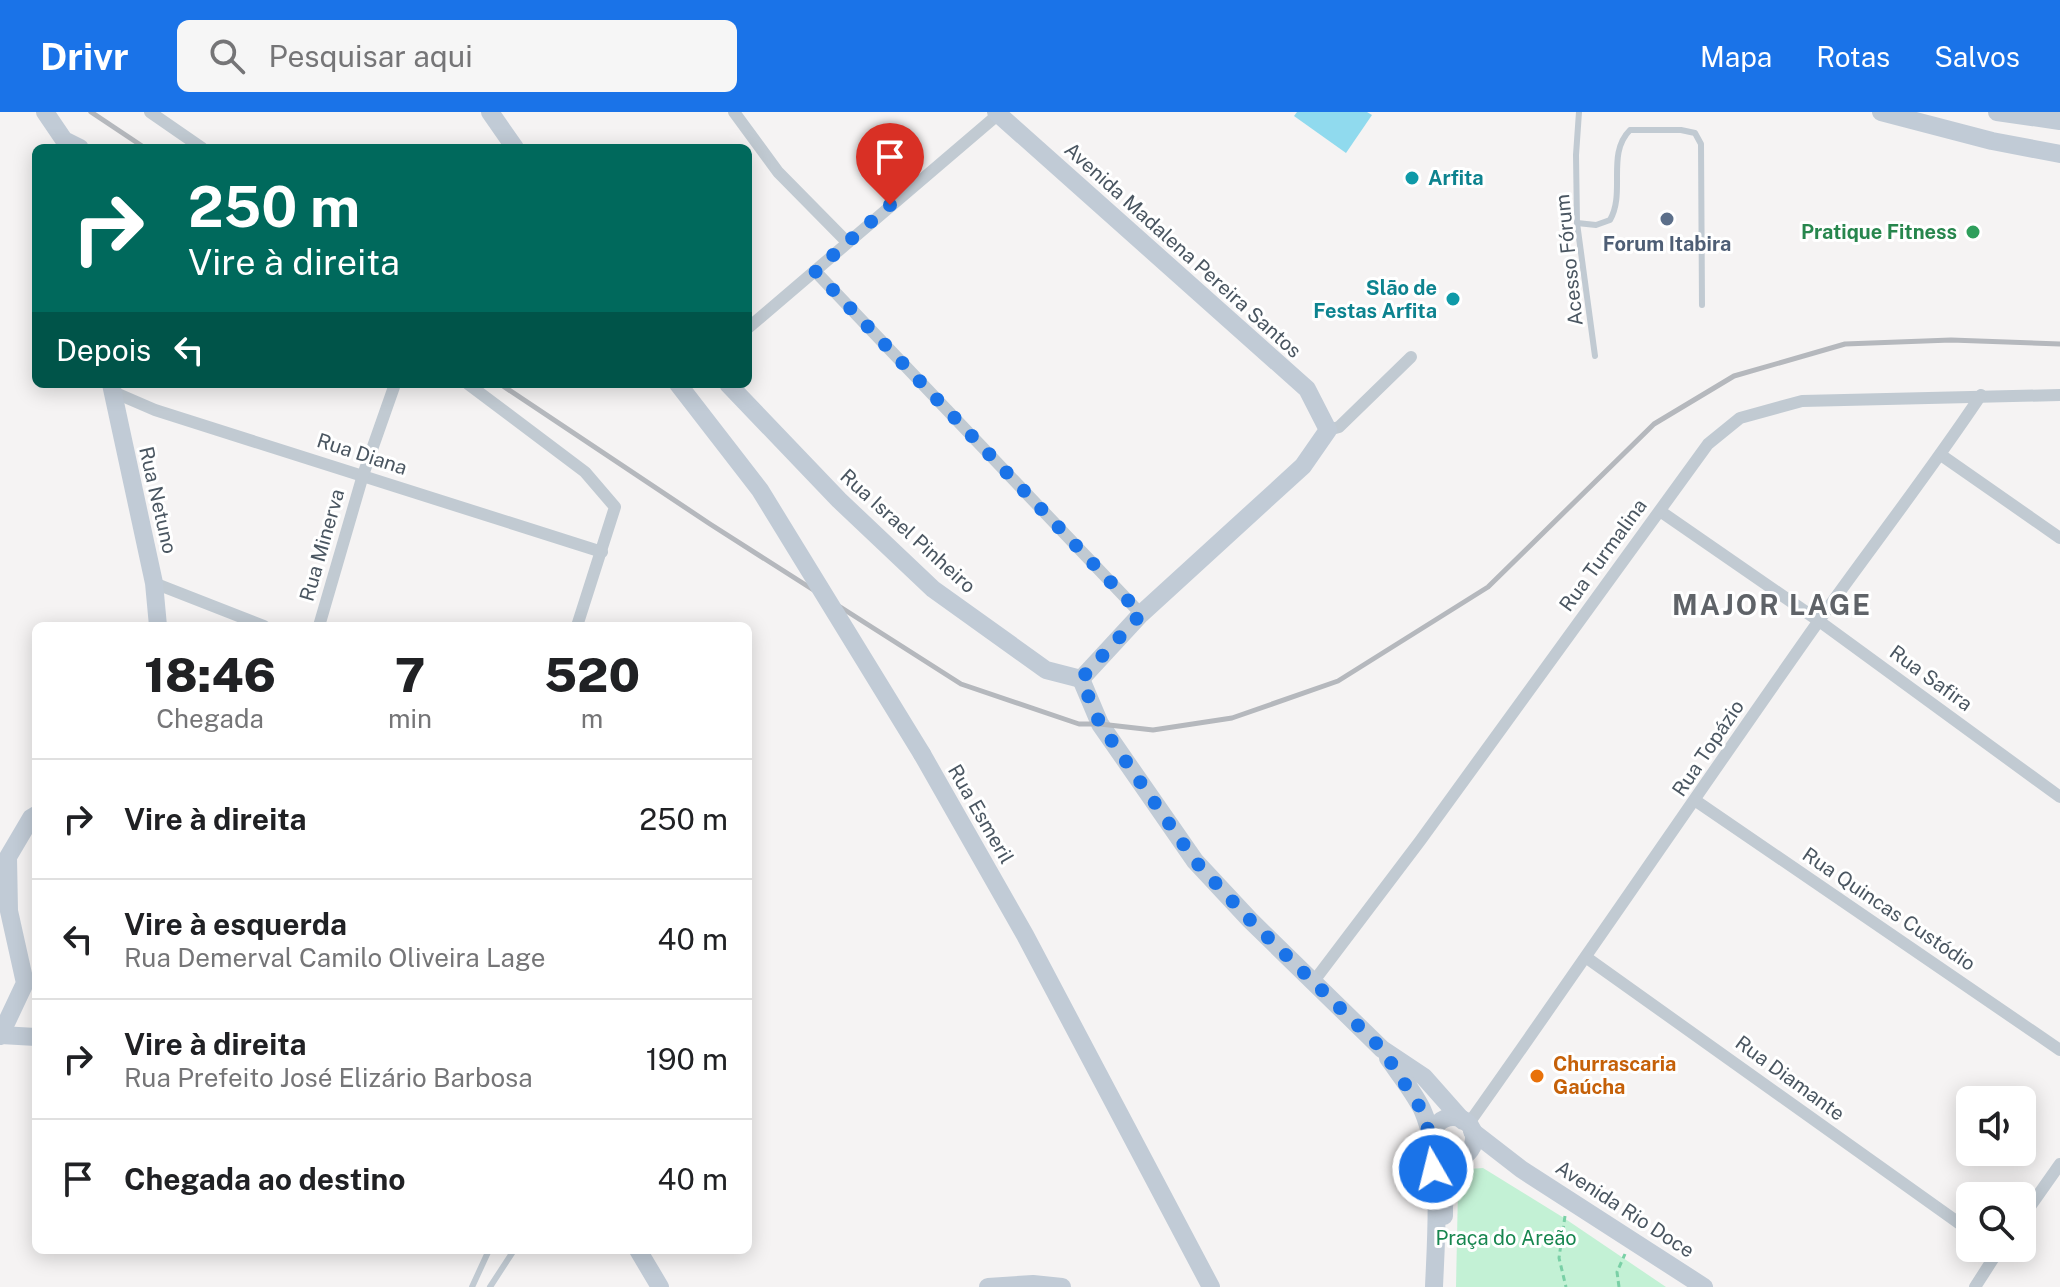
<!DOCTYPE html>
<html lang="pt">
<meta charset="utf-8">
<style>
body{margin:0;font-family:"Public Sans",sans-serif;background:#f6f6f6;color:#202124;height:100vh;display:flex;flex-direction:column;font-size:30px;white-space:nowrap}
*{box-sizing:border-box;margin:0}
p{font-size:26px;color:#757577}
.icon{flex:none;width:44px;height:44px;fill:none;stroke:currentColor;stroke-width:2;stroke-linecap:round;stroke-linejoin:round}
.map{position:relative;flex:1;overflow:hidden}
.sheet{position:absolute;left:32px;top:510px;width:720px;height:632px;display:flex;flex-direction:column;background:#fff;border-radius:12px;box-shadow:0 4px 20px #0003}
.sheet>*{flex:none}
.hud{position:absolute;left:32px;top:32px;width:720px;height:244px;border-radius:12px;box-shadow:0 4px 20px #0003;background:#00695c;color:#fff;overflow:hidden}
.fabs{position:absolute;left:1956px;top:974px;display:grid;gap:16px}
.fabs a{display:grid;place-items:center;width:80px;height:80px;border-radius:12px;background:#fff;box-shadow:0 4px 20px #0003;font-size:40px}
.pin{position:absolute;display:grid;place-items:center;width:68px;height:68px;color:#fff;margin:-82px -34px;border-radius:50% 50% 50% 0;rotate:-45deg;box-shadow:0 0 8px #0007}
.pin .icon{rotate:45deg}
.me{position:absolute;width:88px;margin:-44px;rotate:352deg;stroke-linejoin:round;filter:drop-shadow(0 0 6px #0008)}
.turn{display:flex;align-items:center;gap:28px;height:168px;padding:0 24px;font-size:36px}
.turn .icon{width:104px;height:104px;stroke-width:2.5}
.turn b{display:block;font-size:56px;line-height:68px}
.then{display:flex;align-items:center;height:76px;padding:0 24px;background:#0003;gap:16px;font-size:30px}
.eta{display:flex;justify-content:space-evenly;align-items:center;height:136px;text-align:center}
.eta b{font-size:48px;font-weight:800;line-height:56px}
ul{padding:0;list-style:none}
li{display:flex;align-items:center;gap:24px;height:120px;padding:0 24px;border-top:2px solid #e0e0e0}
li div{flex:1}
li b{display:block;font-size:30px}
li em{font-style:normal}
header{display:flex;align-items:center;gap:48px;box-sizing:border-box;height:112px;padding:0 40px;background:#1a73e8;color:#fff}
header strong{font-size:38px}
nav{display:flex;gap:44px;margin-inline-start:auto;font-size:28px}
.search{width:560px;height:72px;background:#f6f6f6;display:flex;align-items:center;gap:20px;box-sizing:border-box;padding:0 28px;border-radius:12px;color:#757577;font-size:30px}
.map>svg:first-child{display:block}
.green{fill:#c3f1d5}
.water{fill:#90daee}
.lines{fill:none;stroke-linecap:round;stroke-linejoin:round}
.path{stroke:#7ad0a6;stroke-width:3;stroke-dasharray:6 4;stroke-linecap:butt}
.lane{stroke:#c1cad2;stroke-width:6}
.street{stroke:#c1cad2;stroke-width:12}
.secondary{stroke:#c1cbd6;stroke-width:18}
.rail{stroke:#b5b8bd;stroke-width:5}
.secondary-bridge{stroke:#c1cbd6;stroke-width:18}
.route{stroke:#1a73e8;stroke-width:14;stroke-dasharray:0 25.2}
.culture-dot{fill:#0f9aa8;stroke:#fff;stroke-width:3}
.service-dot{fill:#5c6f8a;stroke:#fff;stroke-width:3}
.leisure-dot{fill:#2e9e5b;stroke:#fff;stroke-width:3}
.food-dot{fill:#e8710a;stroke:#fff;stroke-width:3}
.labels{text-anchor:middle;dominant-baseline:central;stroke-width:6;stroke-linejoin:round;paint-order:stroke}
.culture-label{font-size:20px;font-weight:bold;fill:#0d838f;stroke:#fff;text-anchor:start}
.leisure-label{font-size:20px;font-weight:bold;fill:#27864d;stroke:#fff;text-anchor:end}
.service-label{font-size:20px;font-weight:bold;fill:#4e5e75;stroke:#fff}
.street-label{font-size:20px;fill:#4a5661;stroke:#fff}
.food-label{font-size:20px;font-weight:bold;fill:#c56008;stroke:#fff;text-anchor:start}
.park-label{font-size:20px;fill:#17864f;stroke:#fff}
.district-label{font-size:28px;font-weight:bold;letter-spacing:2px;fill:#5f6368;stroke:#fff}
</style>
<header>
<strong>Drivr</strong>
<div class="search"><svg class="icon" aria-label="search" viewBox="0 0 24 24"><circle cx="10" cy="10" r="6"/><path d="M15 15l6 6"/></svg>Pesquisar aqui</div>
<nav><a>Mapa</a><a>Rotas</a><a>Salvos</a></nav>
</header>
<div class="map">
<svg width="2060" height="1175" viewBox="0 0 2060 1175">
<rect width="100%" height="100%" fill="#f5f3f3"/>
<path class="green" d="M1483,1056l81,50 102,69h-210l2,-98 10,-20z"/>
<path class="water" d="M1297,0h70l5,3 -26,38 -52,-37z"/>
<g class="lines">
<g class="path">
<path d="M1565,1104l-6,42 7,29"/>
<path d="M1619,1175l-2,-15 8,-18"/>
</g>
<g class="lane">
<path d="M1579,0l-3,43 1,68 18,133"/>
<path d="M1577,111l19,2 14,-5c16,-28 -4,-66 20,-90h51l14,3 6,11 1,161"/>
<path d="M472,1175l17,-37"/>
<path d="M490,1175l24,-37"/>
</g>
<g class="street">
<path d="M150,0l52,36"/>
<path d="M734,0l44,60 69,70"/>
<path d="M815,159l326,343"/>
<path d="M748,216l253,-216"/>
<path d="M468,272l117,88 30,35 -38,119"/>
<path d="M111,279l44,19 447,142"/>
<path d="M1328,318l11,-3 72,-70"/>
<path d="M1941,343l119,83"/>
<path d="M1660,399l159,110 241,176"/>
<path d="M154,471l110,43"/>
<path d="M319,514l44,-151 32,-91"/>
<path d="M1696,689l364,249"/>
<path d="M1587,846l383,273"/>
<path d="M1314,869l106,-140 288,-397 32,-26 62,-17 258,-6"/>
<path d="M1469,1011c118,-166 232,-335 349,-501 54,-76 111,-149 163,-227"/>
<path d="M2022,1106l38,-54"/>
<path d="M1975,1175l25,-39"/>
</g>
<g class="secondary">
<path d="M45,0l19,28 16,8"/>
<path d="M490,0l25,36"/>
<path d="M996,0l311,277 21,41 -25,36 -162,148 -60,65"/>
<path d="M1881,0l111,29 68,13"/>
<path d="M1997,0l63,9"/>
<path d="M111,272l43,199 4,43"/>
<path d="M728,272l111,116 94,89 113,81 35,9"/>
<path d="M1081,567l19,45 95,137 55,59 132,129 42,28 39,44"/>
<path d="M922,642l103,181 186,352"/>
<path d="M1,923l35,2"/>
<path d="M0,924l25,-53 -16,-72 -1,-54 23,-39 5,-3"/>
<path d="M1388,946c11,16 25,33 34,51 21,46 14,128 12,178"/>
<circle cx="1453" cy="1026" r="21"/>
<path d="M1472,1019l49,38 183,118"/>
<path d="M1444,1104v-11l14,-46"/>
<path d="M638,1138l22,37"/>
<path d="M988,1175l45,-3 29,3"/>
</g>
<g class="rail">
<path d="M91,0l54,36"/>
<path d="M500,272l210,140 251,160 118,40h21l53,6 79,-12 106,-37 150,-94 166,-163 80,-48 111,-32 106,-4 109,4"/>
</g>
<path class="secondary-bridge" d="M678,272l82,106 162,264"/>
</g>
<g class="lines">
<path class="route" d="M890,93l-75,66 326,343 -60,65 19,45 95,137 55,59 132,129 39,60 11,33 1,27"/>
</g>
<g class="culture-dot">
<circle cx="1412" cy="66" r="8"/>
<circle cx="1453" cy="187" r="8"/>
</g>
<circle class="service-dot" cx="1667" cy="107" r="8"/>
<circle class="leisure-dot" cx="1973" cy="120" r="8"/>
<circle class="food-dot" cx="1537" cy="964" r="8"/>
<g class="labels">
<g class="culture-label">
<text x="1428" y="66">Arfita</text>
<text x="1437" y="176" text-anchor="end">Slão de<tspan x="1437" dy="23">Festas Arfita</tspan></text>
</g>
<g class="leisure-label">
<text x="1957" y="120">Pratique Fitness</text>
</g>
<g class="service-label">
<text x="1667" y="132">Forum Itabira</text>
</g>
<g class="street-label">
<text transform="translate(1183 138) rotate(42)">Avenida Madalena Pereira Santos</text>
<text transform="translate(1569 148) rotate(-96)">Acesso Fórum</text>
<text transform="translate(362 342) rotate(18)">Rua Diana</text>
<text transform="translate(158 388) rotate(77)">Rua Netuno</text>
<text transform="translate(908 419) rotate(42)">Rua Israel Pinheiro</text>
<text transform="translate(322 433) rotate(-74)">Rua Minerva</text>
<text transform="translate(1603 443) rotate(-54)">Rua Turmalina</text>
<text transform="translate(1931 566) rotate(36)">Rua Safira</text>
<text transform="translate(1708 636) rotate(-56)">Rua Topázio</text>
<text transform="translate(981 702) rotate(60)">Rua Esmeril</text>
<text transform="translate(1889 797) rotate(34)">Rua Quincas Custódio</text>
<text transform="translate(1790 966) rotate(36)">Rua Diamante</text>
<text transform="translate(1625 1097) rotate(33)">Avenida Rio Doce</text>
</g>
<g class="food-label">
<text x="1553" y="952">Churrascaria<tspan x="1553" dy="23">Gaúcha</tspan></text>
</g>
<g class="park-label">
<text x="1506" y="1126">Praça do Areão</text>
</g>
<g class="district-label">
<text x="1772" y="492">MAJOR LAGE</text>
</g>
</g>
</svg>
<div class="fabs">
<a><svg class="icon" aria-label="sound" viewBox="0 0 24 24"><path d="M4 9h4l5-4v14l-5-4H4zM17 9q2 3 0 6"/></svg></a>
<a><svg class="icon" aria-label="search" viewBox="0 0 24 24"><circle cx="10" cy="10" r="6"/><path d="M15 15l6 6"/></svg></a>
</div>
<div class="pin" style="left:890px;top:93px;background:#d93025"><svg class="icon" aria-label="arrive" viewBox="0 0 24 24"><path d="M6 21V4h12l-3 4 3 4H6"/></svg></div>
<svg class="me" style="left:1433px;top:1057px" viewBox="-20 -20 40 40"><circle r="17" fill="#1a73e8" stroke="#fff" stroke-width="3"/><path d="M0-11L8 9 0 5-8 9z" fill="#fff"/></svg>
<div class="hud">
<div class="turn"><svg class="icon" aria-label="right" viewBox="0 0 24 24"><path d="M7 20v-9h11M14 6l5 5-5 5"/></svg><div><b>250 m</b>Vire à direita</div></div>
<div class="then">Depois<svg class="icon" aria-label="left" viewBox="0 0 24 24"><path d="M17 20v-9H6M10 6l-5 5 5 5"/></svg></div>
</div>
<section class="sheet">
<div class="eta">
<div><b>18:46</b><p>Chegada</p></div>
<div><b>7</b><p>min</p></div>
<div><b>520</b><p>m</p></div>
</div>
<ul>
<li><svg class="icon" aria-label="right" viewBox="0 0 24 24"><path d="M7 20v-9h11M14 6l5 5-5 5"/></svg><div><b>Vire à direita</b></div><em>250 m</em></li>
<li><svg class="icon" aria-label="left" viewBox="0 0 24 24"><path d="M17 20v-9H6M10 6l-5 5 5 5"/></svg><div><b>Vire à esquerda</b><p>Rua Demerval Camilo Oliveira Lage</p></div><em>40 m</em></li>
<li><svg class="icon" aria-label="right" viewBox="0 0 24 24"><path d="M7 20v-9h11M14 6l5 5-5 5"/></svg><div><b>Vire à direita</b><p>Rua Prefeito José Elizário Barbosa</p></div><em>190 m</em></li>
<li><svg class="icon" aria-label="arrive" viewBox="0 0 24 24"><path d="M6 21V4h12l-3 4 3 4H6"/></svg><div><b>Chegada ao destino</b></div><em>40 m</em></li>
</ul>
</section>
</div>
